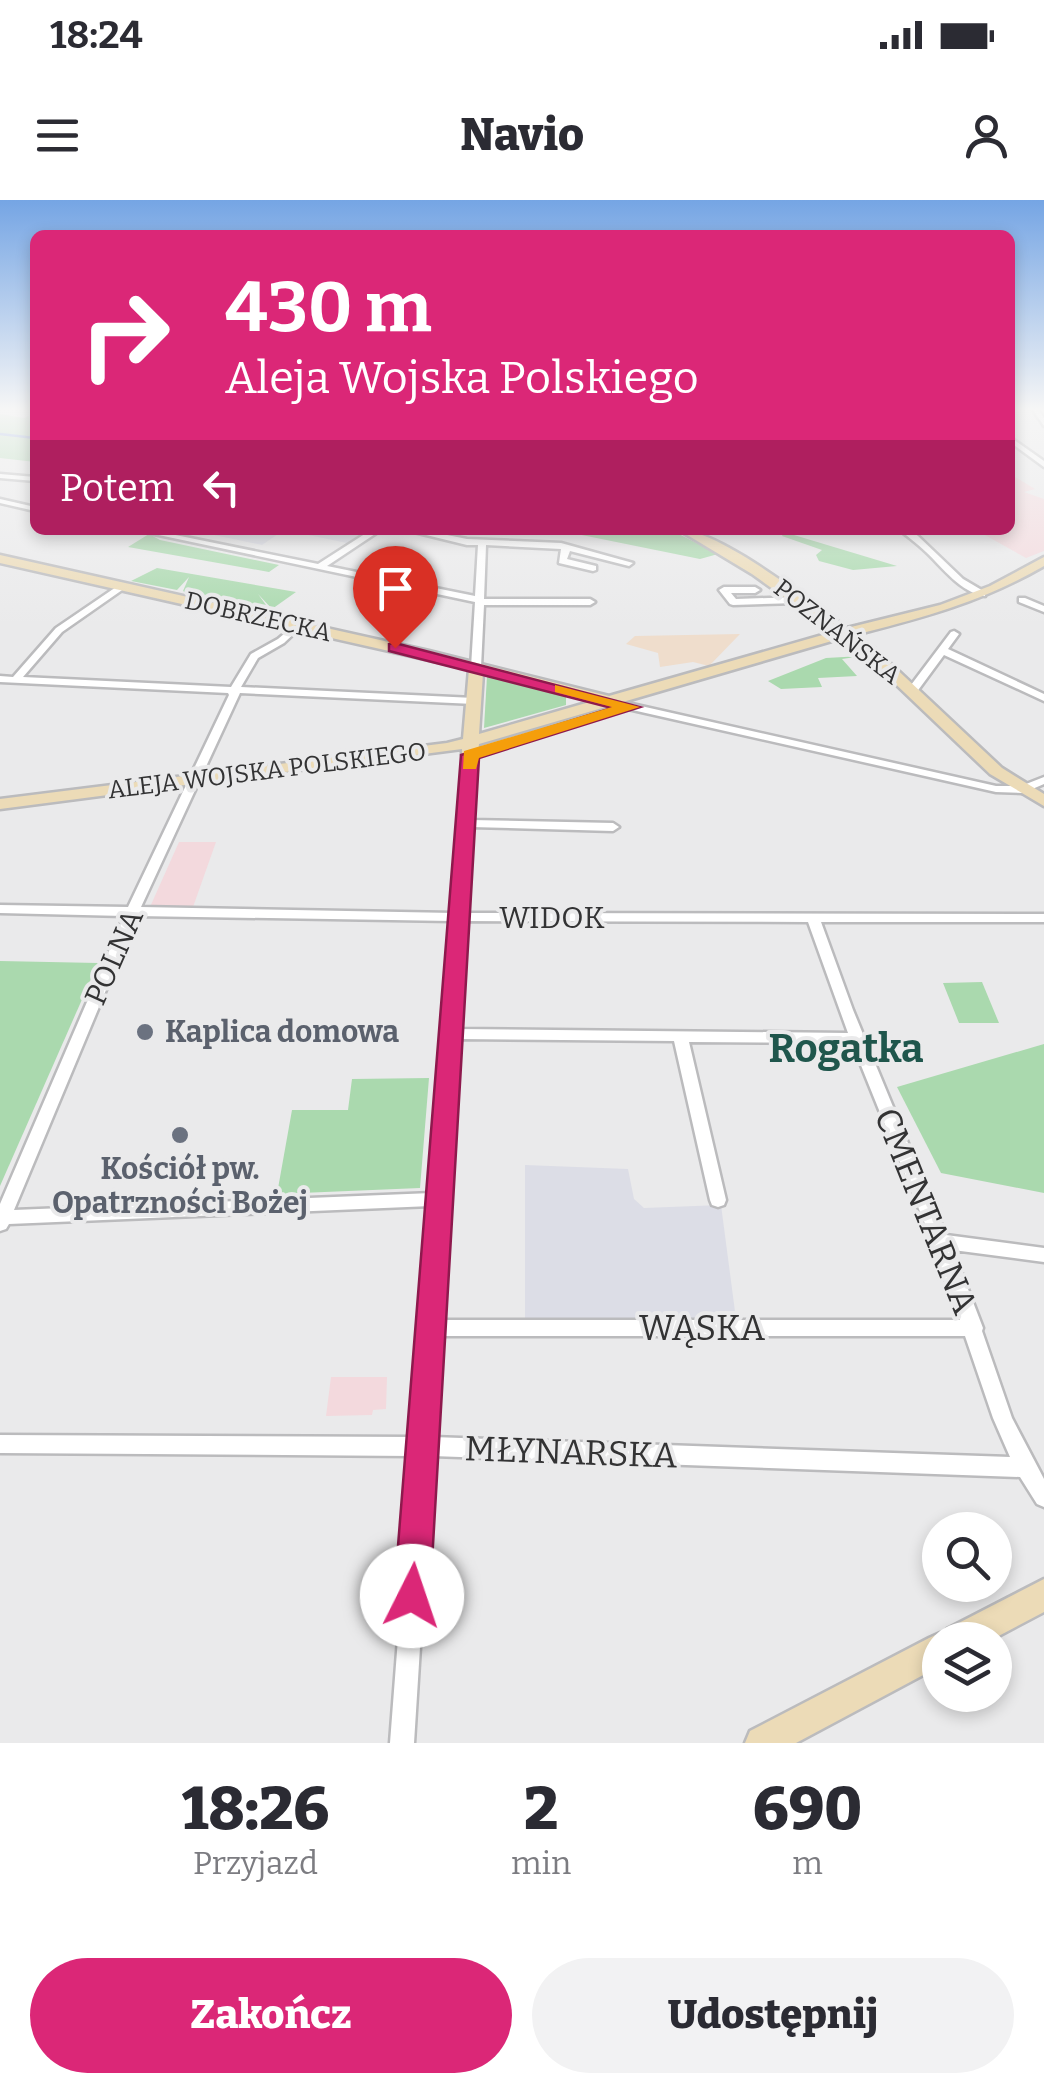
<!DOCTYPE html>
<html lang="pl">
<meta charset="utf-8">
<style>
body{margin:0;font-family:Bitter,serif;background:#f2f2f3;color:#2b2b33;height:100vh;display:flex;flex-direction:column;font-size:38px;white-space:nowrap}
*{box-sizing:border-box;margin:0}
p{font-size:32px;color:#7c7c81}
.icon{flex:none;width:55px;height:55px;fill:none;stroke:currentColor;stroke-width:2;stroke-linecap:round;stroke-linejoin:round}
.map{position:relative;height:1543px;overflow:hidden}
.details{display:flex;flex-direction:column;background:#fff;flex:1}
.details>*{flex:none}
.hud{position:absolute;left:30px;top:30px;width:985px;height:305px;border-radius:15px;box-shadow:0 5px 15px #0003;background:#db2777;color:#fff;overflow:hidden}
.fabs{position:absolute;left:922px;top:1312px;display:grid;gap:20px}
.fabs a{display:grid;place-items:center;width:90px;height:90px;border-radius:50%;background:#fff;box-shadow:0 5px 15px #0003;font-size:50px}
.pin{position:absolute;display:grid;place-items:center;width:85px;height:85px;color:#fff;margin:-102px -42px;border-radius:50% 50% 50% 0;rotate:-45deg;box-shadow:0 0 10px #0007}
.pin .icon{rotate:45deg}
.me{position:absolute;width:110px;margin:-55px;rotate:4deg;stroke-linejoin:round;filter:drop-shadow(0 0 8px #0008)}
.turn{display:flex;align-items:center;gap:35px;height:210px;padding:0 30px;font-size:45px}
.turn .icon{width:130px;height:130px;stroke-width:2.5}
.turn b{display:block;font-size:70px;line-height:85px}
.then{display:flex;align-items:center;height:95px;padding:0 30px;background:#0003;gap:20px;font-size:38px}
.eta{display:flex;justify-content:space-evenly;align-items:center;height:170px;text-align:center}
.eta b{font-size:60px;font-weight:800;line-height:70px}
.button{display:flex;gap:20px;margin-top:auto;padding:20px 30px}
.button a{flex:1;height:115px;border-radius:60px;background:#db2777;color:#fff;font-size:40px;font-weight:800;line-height:115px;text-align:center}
.button a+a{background:#f2f2f3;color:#2b2b33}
.status{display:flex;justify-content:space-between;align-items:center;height:70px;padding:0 50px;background:#fff;direction:ltr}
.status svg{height:28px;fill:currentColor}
header{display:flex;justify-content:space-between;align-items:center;height:130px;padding:0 30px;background:#fff;font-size:45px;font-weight:800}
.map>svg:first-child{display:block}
.commercial{fill:#f3d9dd}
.industrial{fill:#efddcc}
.built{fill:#dcdde6}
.green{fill:#aad9ae}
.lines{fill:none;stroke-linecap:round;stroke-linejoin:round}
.stream{stroke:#688ede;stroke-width:2.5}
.street-casing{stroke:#bbbbbd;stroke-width:5}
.secondary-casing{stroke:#bbbbbd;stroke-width:5}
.street{fill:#fff;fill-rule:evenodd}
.secondary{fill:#ecdbb7;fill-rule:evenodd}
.route{fill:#db2777;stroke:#8e194d;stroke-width:2.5}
.slow{fill:#f59e0b}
.worship-dot{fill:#6b7280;stroke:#eaeaeb;stroke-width:4}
.labels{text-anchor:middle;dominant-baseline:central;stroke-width:8;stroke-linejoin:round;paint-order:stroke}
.far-street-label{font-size:25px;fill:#333334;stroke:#eaeaeb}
.street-label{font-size:30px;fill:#333334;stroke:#eaeaeb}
.worship-label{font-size:30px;font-weight:bold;fill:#5b616d;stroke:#eaeaeb;text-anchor:start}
.near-street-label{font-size:35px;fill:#333334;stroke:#eaeaeb}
.district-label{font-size:40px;font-weight:bold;fill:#1f564c;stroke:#eaeaeb}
</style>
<div class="status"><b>18:24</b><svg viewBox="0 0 49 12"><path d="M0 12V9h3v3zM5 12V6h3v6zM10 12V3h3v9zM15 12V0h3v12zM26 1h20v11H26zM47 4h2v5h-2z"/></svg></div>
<header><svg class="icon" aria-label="menu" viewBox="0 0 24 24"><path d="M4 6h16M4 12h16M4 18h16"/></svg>Navio<svg class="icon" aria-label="person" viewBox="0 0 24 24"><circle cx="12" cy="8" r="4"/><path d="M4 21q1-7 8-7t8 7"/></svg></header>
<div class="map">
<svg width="1044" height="1543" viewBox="0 0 1044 1543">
<rect width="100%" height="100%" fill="#eaeaeb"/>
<g class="commercial">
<path d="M1010,274l25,15 -11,3 20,7v52l-18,7 -50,-28h34z"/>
<path d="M179,642h37l-23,65h-43z"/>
<path d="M331,1177h56l-1,32 -13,1 -1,5 -46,1z"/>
</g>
<path class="industrial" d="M740,434l-31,32 -16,-4 -33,5 -2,-14 -32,-9 9,-8z"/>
<g class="built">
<path d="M190,330h176l-19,13 -63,-13 -22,15z"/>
<path d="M525,965l103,4 6,30 10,9 77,-3 15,114h-211z"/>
</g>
<g class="green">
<path d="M35,213v49l-35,-4v-44l24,4z"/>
<path d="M557,330h114l47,24 -18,5z"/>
<path d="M785,330h10l-1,5 103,31 -44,4 -34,-9 -3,-6 6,-5 -40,-14z"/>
<path d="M149,334l11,6 119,25 -10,7 -141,-25z"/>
<path d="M157,368l139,24 -24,17 -14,-15 16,22 -81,-19 -10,-6 6,-14 -12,13 -46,-9z"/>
<path d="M862,456l-20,3 15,17 -39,2 4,9 -41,2 -13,-8 58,-23z"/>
<path d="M487,476l79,21v8l-82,23z"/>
<path d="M0,761l98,2 -98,223z"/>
<path d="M982,782l17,41h-40l-16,-40z"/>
<path d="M1044,844v149l-103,-20 -44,-86z"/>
<path d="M429,878l-9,110 -143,6 15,-84h56l4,-31z"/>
</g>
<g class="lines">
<path class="stream" d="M0,234l35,4"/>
<g class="street-casing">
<g id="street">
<path d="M1033,210h6l5,8v8z"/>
<path d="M1010,237l34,24v6l-34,-25z"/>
<path d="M0,274l35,3v4l-35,-3z"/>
<path d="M0,299l35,8v4l-35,-8z"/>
<path d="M135,330h16l167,34 53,-34h10l-54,36 148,30 3,-51h-11l-61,-15h16l45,9 94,4 72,20 -4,3 -59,-15 -3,8 29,7v4l-3,1 -34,-8 2,-14 -75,-4 -2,54h106l5,3 -5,3h-106l-3,62 -5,3 -5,-3 4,-65z"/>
<path d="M900,330h10l8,6 45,43 22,13v4c-24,-3 -42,-28 -59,-44 -8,-8 -18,-15 -26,-22z"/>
<path d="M122,383l5,3 -2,2 -63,44 -39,45 208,10 20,-33 27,-15 19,-16 5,3 -18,17 -26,15 -17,29 233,11 5,3 -5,3 -234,-11 -99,214 312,6 11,-158 6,-3 6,3 -5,65 142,3 6,4 -6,4 -142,-4 -5,86 578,1v8h-223l32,88 93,225 98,13v14l-91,-12 30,78 -1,3 30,87 32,61v28l-7,-3 -17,-27 -588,-21 -18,287h-24l22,-287 -412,-3v-18l413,2 18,-231 -422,18 -3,5 -6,2v-27l124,-288 -124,-3v-8l128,2 101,-212 -1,-2 -228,-11v-6l13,1 43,-49zM137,716l315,5 -20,272 -418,17zM465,721l343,1 40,111 -390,-4zM458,839l216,2 36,159 2,5 6,2 6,-2 2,-5 -37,-158 163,1 75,186 33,91h-520zM439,1136h526l28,82 17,39 -577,-20z"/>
<path d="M724,387h31l5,3 -5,3h-24l5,6 61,-2 5,3 -5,3 -64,2 -3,-1 -11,-14z"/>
<path d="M1019,398h6l19,8v6l-25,-10z"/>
<path d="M954,431l5,3 -11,15 96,45v7l-100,-46 -28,38h-8v-4l43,-57z"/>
<path d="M632,504l364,82h25l23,-9v7l-21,9 -27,-1 -368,-83v-4z"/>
</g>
</g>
<g class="secondary-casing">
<g id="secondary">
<path d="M679,330c42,0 131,73 168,98l93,-23 50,-19 54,-29v9c-62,36 -119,51 -189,69l18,12 129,121 42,26v12l-54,-32 -127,-121 -21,-15 -363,106 -1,11 -8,5 -8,-5v-6l-462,60v-10l447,-56 16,-4 6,-70 -469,-106v-8l429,96 180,45 224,-64 -81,-58zM483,473l110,28 -114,33z"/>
<path d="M1044,1379v33l-53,28h-51v26l-144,77h-51l5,-12 179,-93 11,-5 4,2 3,-6z"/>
</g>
</g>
<use href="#street" class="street"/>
<use href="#secondary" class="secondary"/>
</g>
<linearGradient id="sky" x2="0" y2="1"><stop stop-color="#75a5e4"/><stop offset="0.49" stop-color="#f6f6f6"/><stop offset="1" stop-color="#f6f6f6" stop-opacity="0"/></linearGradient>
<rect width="1044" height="426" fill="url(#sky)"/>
<path class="route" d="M395,443l245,64 -161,51 -49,838 -5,13 -13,5 -13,-5 -5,-13 67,-841 151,-47 -223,-57v-7z"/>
<path class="slow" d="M555,485l85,22 -161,51 -3,11h-13l1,-18 148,-44 -57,-15z"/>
<g class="worship-dot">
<circle cx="145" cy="832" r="10"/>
<circle cx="180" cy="935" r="10"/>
</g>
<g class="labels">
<g class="far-street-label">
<text transform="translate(258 417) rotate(13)">DOBRZECKA</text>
<text transform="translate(837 432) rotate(38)">POZNAŃSKA</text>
<text transform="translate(267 571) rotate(-7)">ALEJA WOJSKA POLSKIEGO</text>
</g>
<g class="street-label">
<text x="552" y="718">WIDOK</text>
<text transform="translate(114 757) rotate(-66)">POLNA</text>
</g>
<g class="worship-label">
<text x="165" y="832">Kaplica domowa</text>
<text x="180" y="969" text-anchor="middle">Kościół pw.<tspan x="180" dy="34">Opatrzności Bożej</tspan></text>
</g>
<g class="near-street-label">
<text transform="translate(926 1011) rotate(68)">CMENTARNA</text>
<text x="702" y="1128">WĄSKA</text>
<text transform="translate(571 1252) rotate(2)">MŁYNARSKA</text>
</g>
<g class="district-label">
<text x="846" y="849">Rogatka</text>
</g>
</g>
</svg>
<div class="fabs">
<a><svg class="icon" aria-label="search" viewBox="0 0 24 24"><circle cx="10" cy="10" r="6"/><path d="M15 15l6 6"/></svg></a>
<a><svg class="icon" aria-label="layers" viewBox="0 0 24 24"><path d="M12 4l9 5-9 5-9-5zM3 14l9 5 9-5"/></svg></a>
</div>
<div class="pin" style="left:395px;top:448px;background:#d93025"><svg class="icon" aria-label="arrive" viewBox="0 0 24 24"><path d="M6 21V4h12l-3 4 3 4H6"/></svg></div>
<svg class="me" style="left:412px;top:1396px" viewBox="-20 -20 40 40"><circle r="19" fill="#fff"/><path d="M0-13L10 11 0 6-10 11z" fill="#db2777"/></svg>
<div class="hud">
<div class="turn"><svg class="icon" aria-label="right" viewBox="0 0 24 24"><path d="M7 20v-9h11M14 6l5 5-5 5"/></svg><div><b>430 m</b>Aleja Wojska Polskiego</div></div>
<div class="then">Potem<svg class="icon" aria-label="left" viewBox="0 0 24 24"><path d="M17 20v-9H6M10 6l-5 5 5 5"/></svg></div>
</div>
</div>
<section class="details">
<div class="eta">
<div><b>18:26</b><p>Przyjazd</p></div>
<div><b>2</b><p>min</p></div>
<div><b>690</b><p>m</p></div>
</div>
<div class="button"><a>Zakończ</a><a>Udostępnij</a></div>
</section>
